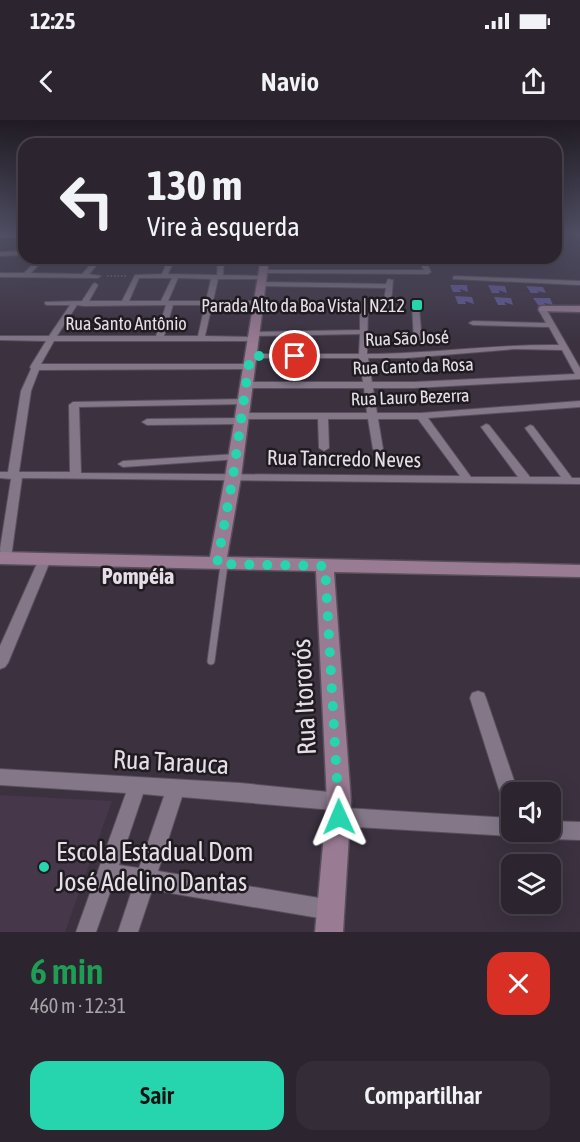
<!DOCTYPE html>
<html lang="pt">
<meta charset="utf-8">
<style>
body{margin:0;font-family:"Asap Condensed",sans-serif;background:#342d37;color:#f1f3f6;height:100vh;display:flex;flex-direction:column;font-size:22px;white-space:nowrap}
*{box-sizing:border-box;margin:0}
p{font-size:20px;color:#a6a5aa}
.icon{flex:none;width:33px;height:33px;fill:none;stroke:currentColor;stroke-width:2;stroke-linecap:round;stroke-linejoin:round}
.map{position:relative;height:812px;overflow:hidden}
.details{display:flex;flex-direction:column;background:#2c252f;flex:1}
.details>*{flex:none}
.guide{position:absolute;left:18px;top:18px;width:544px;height:126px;border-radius:18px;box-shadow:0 6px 24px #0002,0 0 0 2px #48424b;background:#2c252f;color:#f1f3f6;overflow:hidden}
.fabs{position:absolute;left:501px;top:662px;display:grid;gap:12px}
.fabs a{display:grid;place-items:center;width:60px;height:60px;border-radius:12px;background:#2c252f;box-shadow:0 6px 24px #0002,0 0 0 2px #48424b;font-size:30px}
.pin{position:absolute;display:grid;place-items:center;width:51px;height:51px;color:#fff;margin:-26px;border:3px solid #fff;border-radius:50%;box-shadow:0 2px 6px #0007}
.me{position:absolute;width:66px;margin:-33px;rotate:359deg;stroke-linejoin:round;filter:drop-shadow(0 0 4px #0008)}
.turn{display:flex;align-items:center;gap:21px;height:126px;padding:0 30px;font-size:27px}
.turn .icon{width:78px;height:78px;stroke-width:2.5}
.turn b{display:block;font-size:42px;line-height:51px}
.round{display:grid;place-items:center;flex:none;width:63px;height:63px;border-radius:18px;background:#342d37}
.summary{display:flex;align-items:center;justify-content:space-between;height:102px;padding:0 30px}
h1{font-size:36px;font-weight:600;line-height:45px;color:#1e9e55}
.cta{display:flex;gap:12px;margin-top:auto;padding:12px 30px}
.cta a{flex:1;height:69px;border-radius:18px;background:#26d5ae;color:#111;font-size:24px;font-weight:600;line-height:69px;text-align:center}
.cta a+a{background:#342d37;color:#f1f3f6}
.status{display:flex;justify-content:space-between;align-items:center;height:42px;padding:0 30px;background:#2c252f;direction:ltr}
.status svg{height:16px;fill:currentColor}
header{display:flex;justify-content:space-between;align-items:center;height:78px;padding:0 30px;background:#2c252f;font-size:27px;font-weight:600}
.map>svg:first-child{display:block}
.built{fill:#46374b}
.building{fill:#625a9c}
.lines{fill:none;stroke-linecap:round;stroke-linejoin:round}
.lane-casing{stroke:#594f5c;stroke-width:9}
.street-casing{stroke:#594f5c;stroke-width:2}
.secondary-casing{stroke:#594f5c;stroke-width:3}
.path{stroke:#847c88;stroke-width:1.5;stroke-dasharray:1.5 2;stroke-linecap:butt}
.lane{stroke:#837788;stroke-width:7}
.street{fill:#837788;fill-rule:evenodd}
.secondary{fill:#997b93;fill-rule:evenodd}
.route{stroke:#26d5ae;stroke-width:10;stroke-dasharray:0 18}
.poi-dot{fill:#26d5ae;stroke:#1f1b21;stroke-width:2}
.labels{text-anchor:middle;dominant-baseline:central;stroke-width:5;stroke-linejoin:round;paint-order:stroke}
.far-poi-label{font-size:18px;fill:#e5dee7;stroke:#1f1b21;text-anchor:end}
.far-street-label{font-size:18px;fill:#e5dee7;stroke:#1f1b21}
.street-label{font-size:21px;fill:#e5dee7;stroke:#1f1b21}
.neighbourhood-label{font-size:22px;font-weight:bold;fill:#e5dee7;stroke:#1f1b21}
.near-street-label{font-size:26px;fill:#e5dee7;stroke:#1f1b21}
.near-poi-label{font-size:26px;fill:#e5dee7;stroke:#1f1b21;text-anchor:start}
</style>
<div class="status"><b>12:25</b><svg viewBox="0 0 49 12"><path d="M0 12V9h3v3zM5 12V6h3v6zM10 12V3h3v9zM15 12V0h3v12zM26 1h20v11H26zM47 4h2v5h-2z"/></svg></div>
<header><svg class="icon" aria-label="back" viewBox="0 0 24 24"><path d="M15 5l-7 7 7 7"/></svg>Navio<svg class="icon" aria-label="share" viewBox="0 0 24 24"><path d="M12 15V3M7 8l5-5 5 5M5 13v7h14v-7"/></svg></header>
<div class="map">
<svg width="580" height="812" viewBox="0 0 580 812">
<rect width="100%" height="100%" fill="#3b313f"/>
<path class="built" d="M0,675l112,6 -47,131h-65z"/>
<g class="building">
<path d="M450,165h17l1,7 -8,-3 1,3h-8z"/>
<path d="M488,165l17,1 2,7 -9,-3 2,3h-8z"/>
<path d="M526,166l17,1 3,6 -9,-2 2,2h-8z"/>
<path d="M455,176l17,1 2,7 -9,-3 1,3h-8z"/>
<path d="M494,177l17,1 2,7 -9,-3 2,3h-8z"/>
<path d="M533,178h17l3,7 -9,-2 2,3 -8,-1z"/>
</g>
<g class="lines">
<g class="lane-casing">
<path id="lane" d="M211,541l13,-96"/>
</g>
<g class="street-casing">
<g id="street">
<path d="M574,112h6v5z"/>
<path d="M24,113v4l-24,1v-4z"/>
<path d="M24,131v4l-24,1v-4z"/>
<path d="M39,138h6l-14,15 51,1 15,-16h6l-14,16 12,2 -3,2 -98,-1v-4h24z"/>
<path d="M169,138h6l-7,16 49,1 1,-17h6l-1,17 41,1v2l-2,1h-44l-5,22h45l4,2 -4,2h-46l-7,31 47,1h3v4h-201l-13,23h207l4,3 -1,2 -212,1 -8,21 -12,81h51l-1,-67 4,-3 171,-3 5,3 -2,2 -168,3 2,66 379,3 -42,-57h-40l5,30 -5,3 -5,-3 -5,-30h-40l1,29 -5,3 -5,-3 -1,-29h-74l2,2 -5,3 -94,1 -5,-3 5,-3 92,-1 -2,-2 5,-3h125l-3,-25h-118l-4,-3 4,-3h117l-4,-24h-109l-4,-2 4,-2h109l1,-20 -107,2 -4,-2 4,-2 107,-2v-25l4,-2 4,2 -1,49c64,0 128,-10 192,-9l-10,-18 -76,-2 -4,-2 4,-2 73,2 -8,-14 7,-2 35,61v11l-166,9h-41l4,25h44l159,-12v6l-152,11 43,59h47l-37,-50 5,-3 3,1 41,52h31l-36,-49 5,-3 3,1 39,52h8v6l-558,-6 -11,80 -6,4 -4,-1 -1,-12 11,-70 -11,-1v-6h8l13,-81 10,-22 -1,-2 16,-26 -46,-1v-4h49l21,-31h-23l-2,-1v-2l37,-1 11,-17 2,-1 3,2 -9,16h33l13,-26 27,-1zM139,158h33l-11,23h-32zM178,158l33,1 -5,22h-38zM77,185l7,1 82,-1 -10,31h-99zM173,185h32l-7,31h-34zM515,229l47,1 13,24 -161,8h-42l-4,-24h39z"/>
<path d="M265,138h159l7,14 -3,2 -165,-1 -2,-1v-2h163l-4,-7 -157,-2z"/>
<path d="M455,156l125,5v4l-127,-6v-2z"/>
<path d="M388,159l5,1 -2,25 -4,2 -4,-2 3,-17 -124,-2 -3,-2 3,-2 124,2z"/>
<path d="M412,184l7,2 3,36 -4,2 -4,-2z"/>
<path d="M236,334l5,3 -1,2 -117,8 -5,-3 5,-3z"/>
<path d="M45,435l6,4 -43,104 -3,4 -5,2v-23l39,-87z"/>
<path d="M478,571l6,2 2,5 32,94h-6v19l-6,-3 -3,-6 -33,-104 2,-5z"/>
<path d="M0,649l240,14 99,10 6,3 3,6 -3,6 167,10v13h8l-1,3 -7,2 -173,-10 -7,-3 -2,-6 3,-7 -151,-13 -24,74 173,29 7,3 3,7 -3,7 -7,3 -179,-30 -14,42h-20l15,-45 -20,-3 -17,48h-20l50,-139 -126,-8zM143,674l21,2 -25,72 -20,-3z"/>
<path d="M550,701l30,1v18l-30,-1 -7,-2 -2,-6h9z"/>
</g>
</g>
<g class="secondary-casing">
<g id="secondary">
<path d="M261,138h8l-28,219 -14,80 353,8v12l-246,-5 17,230 -8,130h-28l12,-130 -11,-231 -316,-7v-12l210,5 15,-80z"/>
<path d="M542,186h38v6l-41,-1v-4z"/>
</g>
</g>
<path class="path" d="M107,156h21"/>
<use href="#lane" class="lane"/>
<use href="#street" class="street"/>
<use href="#secondary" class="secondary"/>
</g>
<linearGradient id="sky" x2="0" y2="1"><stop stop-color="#201b23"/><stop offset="0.5" stop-color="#4f4e63"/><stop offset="1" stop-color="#4f4e63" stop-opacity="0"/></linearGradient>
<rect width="580" height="226" fill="url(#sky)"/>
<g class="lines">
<path class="route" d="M295,236h-45l-17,121 -16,87 108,2 14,251"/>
</g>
<g class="poi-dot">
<rect x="411" y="179" width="12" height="12" rx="3"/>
<circle cx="44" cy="747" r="6"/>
</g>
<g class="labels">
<g class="far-poi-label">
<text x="405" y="185">Parada Alto da Boa Vista | N212</text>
</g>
<g class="far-street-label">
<text x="126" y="203">Rua Santo Antônio</text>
<text transform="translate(407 218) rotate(-2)">Rua São José</text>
<text transform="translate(413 246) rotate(-2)">Rua Canto da Rosa</text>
<text transform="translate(410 277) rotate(-2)">Rua Lauro Bezerra</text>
</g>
<g class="street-label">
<text transform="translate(344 338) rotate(1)">Rua Tancredo Neves</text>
</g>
<g class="neighbourhood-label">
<text x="138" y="456">Pompéia</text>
</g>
<g class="near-street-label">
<text transform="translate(304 577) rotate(-93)">Rua Itororós</text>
<text transform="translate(171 642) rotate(3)">Rua Tarauca</text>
</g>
<g class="near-poi-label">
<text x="56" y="732">Escola Estadual Dom<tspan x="56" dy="30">José Adelino Dantas</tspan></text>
</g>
</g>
</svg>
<div class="fabs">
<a><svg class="icon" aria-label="sound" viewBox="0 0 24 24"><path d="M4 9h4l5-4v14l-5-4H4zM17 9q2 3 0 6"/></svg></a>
<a><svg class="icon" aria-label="layers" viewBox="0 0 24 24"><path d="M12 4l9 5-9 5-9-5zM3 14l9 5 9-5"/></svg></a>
</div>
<div class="pin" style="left:295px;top:236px;background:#d93025"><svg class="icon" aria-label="arrive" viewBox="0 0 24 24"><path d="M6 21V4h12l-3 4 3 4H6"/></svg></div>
<svg class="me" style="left:339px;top:697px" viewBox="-20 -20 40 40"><path d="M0-17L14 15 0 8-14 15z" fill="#26d5ae" stroke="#fff" stroke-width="4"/></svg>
<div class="guide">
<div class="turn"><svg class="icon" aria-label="left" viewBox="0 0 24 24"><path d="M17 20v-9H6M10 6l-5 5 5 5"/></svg><div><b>130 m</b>Vire à esquerda</div></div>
</div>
</div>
<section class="details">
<div class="summary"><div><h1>6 min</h1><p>460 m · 12:31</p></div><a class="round" style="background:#d93025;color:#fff"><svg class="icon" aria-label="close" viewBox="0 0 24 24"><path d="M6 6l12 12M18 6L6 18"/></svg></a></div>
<div class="cta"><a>Sair</a><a>Compartilhar</a></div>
</section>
